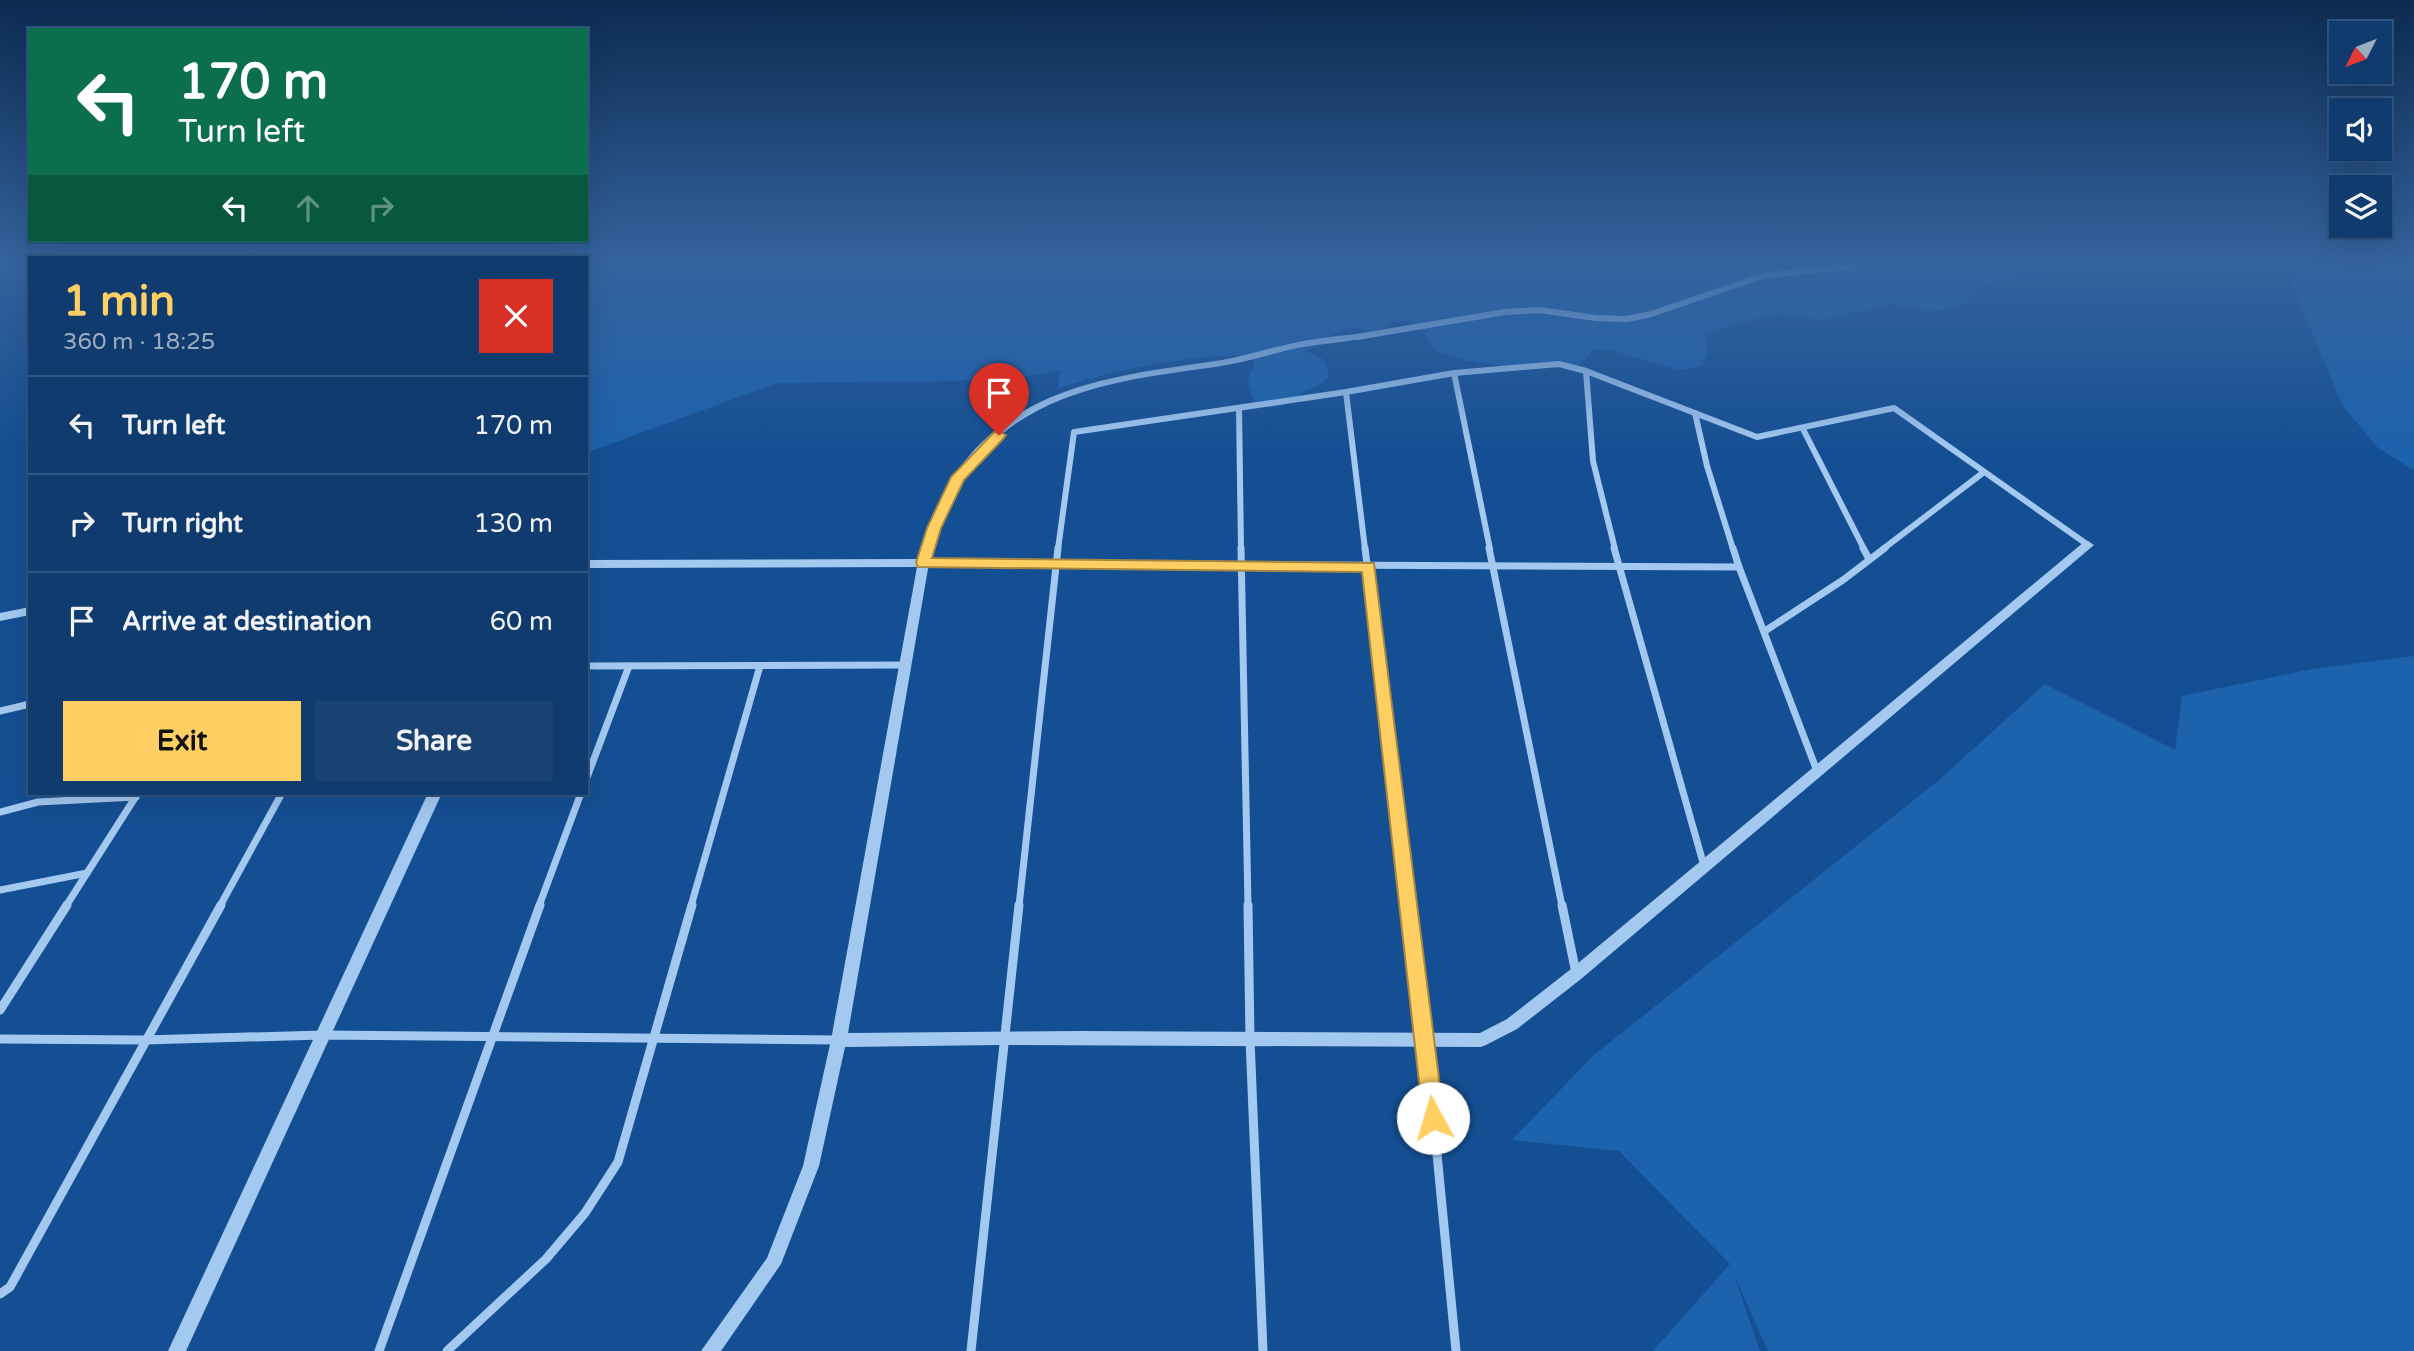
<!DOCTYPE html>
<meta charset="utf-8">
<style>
body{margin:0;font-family:"Varela Round",sans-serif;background:#194273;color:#f1f3f6;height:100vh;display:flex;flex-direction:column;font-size:26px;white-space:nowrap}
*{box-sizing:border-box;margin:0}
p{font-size:23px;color:#9cadc2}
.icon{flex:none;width:38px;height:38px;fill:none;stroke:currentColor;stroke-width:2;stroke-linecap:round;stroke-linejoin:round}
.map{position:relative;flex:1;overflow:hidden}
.drawer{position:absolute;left:28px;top:256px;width:560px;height:539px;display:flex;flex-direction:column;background:#103b6e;border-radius:0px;box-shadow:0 7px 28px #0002,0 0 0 2px #305581}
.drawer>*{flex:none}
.banner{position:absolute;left:28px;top:28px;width:560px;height:214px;border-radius:0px;box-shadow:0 7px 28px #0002,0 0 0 2px #305581;background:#0b6e4f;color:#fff;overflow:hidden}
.needle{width:46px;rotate:228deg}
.controls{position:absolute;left:2329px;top:21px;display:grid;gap:14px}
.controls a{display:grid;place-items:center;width:63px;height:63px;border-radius:0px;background:#103b6e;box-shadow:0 7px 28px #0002,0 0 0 2px #305581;font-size:35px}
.pin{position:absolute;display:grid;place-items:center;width:60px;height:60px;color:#fff;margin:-72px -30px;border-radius:50% 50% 50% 0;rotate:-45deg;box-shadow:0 0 7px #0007}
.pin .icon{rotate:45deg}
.me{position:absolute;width:77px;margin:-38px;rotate:354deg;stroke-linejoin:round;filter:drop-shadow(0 0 5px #0008)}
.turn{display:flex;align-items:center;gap:24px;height:147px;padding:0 35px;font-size:32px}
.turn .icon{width:91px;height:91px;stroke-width:2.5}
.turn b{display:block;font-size:49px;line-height:60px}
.lanes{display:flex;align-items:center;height:66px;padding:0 35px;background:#0003;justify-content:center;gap:35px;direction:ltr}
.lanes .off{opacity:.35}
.round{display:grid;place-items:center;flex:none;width:74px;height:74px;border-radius:0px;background:#194273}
.head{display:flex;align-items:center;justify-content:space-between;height:119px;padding:0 35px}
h1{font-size:42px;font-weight:800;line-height:52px;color:#ffcf64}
.action{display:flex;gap:14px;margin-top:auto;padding:14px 35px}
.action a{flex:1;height:80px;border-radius:0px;background:#ffcf64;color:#111;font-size:28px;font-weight:800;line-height:80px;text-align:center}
.action a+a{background:#194273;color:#f1f3f6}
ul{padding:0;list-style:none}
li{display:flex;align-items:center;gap:21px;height:98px;padding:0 35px;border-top:2px solid #305581}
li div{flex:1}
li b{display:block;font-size:26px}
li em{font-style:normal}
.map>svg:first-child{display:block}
.green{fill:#1d62ad}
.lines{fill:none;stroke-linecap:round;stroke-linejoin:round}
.minor-far2{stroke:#a4c9f1;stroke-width:6}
.minor-far1{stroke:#a4c9f1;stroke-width:7}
.minor{stroke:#a4c9f1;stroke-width:9}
.tertiary{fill:#a4c9f1;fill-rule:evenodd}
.route{fill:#ffcf64;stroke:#a68741;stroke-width:2}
</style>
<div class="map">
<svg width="2414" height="1351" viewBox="0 0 2414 1351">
<rect width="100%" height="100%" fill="#154f93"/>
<g class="green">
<path d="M0,262h30v21l-30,-7z"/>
<path d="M586,262h1562l-100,17 -52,1 -21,12 -15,15 -26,4 -42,-7 -73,16 -38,-7 -46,11 -30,12 3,16 -6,14 -23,4 -66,-19 -19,-2 -15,16 -62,3 -51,-7 -31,-10 -10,-18 -12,-12h-22l-7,7 -11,4c-28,-13 -45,8 -68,19 15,5 23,7 24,26l-12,10 -14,4c-10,15 -33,21 -49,12l-6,-24 6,-13 -1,-10c-54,-4 -144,15 -196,33l4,-19 -57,10 -227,3 -191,70z"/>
<path d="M2289,262h125v208l-36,-22 -36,-43 -54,-131z"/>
<path d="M2414,656v695h-646l-34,-76 26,76h-107l77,-87 -111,-113 -107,-11 82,-85 345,-275 106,-96 130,66 7,-54 130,-27z"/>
</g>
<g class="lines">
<g class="minor-far2">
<path d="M1357,337l148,-25 34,-2 57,8 31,1 24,-5 114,-39 131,-13"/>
<path d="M1586,371l7,90 22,88"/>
<path d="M1454,373l36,176"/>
<path d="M1239,408l2,141"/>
<path d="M1695,413l12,53 26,83"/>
<path d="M1803,429l61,120"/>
<path d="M1058,549l16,-117 272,-40"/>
<path d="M1365,549l-19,-157 108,-19 105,-9 27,7 171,66 137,-29 194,137"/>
<path d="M1883,549l101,-77"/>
</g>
<g class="minor-far1">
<path d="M1241,548l7,358"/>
<path d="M1365,548l45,358"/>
<path d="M1489,548l73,358"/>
<path d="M1614,548l90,318"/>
<path d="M1733,548l6,19"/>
<path d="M1863,548l6,11"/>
<path d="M923,563l816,4 78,204"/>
<path d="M1765,631l78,-51 42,-32"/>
<path d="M586,666l319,-1"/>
<path d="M0,711l30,-7"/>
<path d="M586,780l43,-114"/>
<path d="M0,812l38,-10 98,-5"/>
<path d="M0,890l87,-17"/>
<path d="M66,906l72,-113"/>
<path d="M220,906l62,-113"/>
<path d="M539,906l42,-113"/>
<path d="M691,906l69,-240"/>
<path d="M1019,906l39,-358"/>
</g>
<g class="minor">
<path d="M1248,905l2,135 13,311"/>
<path d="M1409,905l17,135 30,311"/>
<path d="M1562,905l14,68"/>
<path d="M0,1010l67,-105"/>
<path d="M0,1039l144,1 179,-5 515,5"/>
<path d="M0,1294l10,-7 211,-382"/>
<path d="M379,1351l161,-446"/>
<path d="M447,1351l99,-92 39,-46 33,-51 74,-257"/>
<path d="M971,1351l48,-446"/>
</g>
<g class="tertiary">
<path d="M1357,334l3,1v4c-20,4 -42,5 -63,9 -27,6 -54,15 -82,19 -96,13 -201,25 -256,117 -14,24 -22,52 -30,79l-81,470 232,-2 400,2 27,-14 64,-50 513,-427 4,-1 6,4 -513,434 -64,50 -31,16 -5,2 -481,-2 -155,2 -26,119 -38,98 -60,87h-20l66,-93 36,-92 28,-126 86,-473 -331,1v-8l333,-1c9,-28 18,-58 35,-83 62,-93 167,-101 268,-116 22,-4 44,-11 67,-16 22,-5 45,-8 68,-10z"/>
<path d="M30,607v8l-30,6v-8z"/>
<path d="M428,793h14l-256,558h-18z"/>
</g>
</g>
<linearGradient id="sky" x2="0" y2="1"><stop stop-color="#0c2b51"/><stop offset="0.58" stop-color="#35639e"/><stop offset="1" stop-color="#35639e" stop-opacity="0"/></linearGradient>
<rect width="2414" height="451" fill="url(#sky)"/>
<path class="route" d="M999,431l7,4 -2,3 -40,42 -23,48 -9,30 442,5 70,555 -3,7 -8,3 -7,-3 -3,-7 -61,-546 -444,-5 -2,-4 11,-35 24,-51 43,-45z"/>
</svg>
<div class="controls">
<a><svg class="needle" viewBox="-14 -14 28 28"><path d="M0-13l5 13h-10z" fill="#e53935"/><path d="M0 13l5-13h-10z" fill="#9cadc2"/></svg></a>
<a><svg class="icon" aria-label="sound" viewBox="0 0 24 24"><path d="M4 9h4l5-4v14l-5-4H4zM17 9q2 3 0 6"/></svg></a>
<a><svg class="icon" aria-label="layers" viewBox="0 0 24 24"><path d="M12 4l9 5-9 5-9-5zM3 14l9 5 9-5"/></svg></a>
</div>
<div class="pin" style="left:999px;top:435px;background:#d93025"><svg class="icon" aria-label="arrive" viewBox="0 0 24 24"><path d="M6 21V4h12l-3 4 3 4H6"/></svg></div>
<svg class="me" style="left:1433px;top:1118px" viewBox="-20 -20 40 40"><circle r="19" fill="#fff"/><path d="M0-13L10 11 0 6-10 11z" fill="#ffcf64"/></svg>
<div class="banner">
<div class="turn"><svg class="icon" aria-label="left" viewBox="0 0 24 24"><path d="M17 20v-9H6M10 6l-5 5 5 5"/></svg><div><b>170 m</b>Turn left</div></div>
<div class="lanes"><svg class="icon" aria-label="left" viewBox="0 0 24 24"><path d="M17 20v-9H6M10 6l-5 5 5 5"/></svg><svg class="icon off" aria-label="ahead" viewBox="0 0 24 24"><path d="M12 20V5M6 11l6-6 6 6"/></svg><svg class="icon off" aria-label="right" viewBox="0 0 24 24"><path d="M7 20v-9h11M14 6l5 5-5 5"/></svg></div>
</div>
<section class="drawer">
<div class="head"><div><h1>1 min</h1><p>360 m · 18:25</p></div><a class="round" style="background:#d93025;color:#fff"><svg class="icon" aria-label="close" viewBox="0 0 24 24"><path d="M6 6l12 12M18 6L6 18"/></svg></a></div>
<ul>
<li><svg class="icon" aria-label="left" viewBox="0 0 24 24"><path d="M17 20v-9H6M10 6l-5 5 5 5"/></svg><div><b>Turn left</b></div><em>170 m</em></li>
<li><svg class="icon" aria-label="right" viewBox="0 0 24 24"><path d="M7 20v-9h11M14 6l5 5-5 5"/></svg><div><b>Turn right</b></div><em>130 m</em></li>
<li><svg class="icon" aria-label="arrive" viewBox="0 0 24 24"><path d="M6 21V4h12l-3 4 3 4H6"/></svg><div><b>Arrive at destination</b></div><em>60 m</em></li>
</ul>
<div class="action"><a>Exit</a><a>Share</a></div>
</section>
</div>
